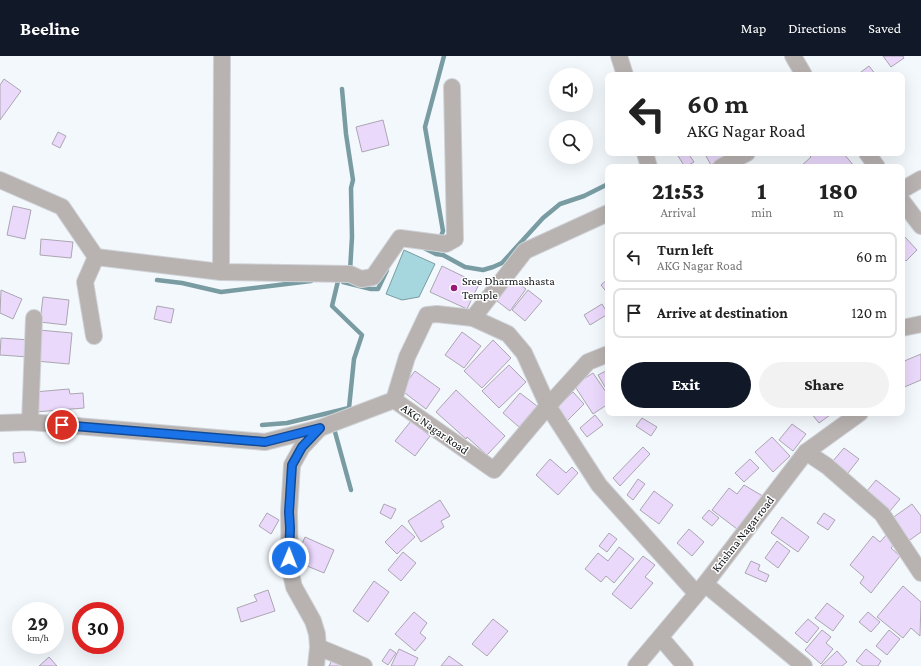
<!DOCTYPE html>
<style>
body{margin:0;font-family:"Crimson Pro",serif;background:#f2f2f2;color:#222;height:100vh;display:flex;flex-direction:column;font-size:15px;white-space:nowrap}
*{box-sizing:border-box;margin:0}
p{font-size:13px;color:#767676}
.icon{flex:none;width:22px;height:22px;fill:none;stroke:currentColor;stroke-width:2;stroke-linecap:round;stroke-linejoin:round}
.map{position:relative;flex:1;overflow:hidden}
.details{position:absolute;left:605px;top:108px;width:300px;height:252px;display:flex;flex-direction:column;background:#fff;border-radius:8px;box-shadow:0 4px 16px #0002}
.details>*{flex:none}
.hud{position:absolute;left:605px;top:16px;width:300px;height:84px;border-radius:8px;box-shadow:0 4px 16px #0002;background:#fff;color:#222;overflow:hidden}
.fabs{position:absolute;left:549px;top:12px;display:grid;gap:8px}
.fabs a{display:grid;place-items:center;width:44px;height:44px;border-radius:50%;background:#fff;box-shadow:0 4px 16px #0002;font-size:20px}
.speed{position:absolute;left:12px;top:546px;display:flex;gap:8px;font-size:20px;font-weight:700;text-align:center}
.speed>*{display:grid;place-content:center;width:52px;height:52px;border-radius:50%;background:#fff;box-shadow:0 4px 16px #0002;line-height:1}
.speed small{font-size:10px;font-weight:400}
.speed .limit{border:6px solid #d22;background:#fff;color:#111}
.pin{position:absolute;display:grid;place-items:center;width:34px;height:34px;color:#fff;margin:-17px;border:2px solid #fff;border-radius:50%;box-shadow:0 1px 4px #0007}
.me{position:absolute;width:44px;margin:-22px;rotate:1deg;stroke-linejoin:round;filter:drop-shadow(0 0 3px #0008)}
.turn{display:flex;align-items:center;gap:14px;height:84px;padding:0 16px;font-size:18px}
.turn .icon{width:52px;height:52px;stroke-width:2.5}
.turn b{display:block;font-size:28px;line-height:34px}
.eta{display:flex;justify-content:space-evenly;align-items:center;height:68px;text-align:center}
.eta b{font-size:24px;font-weight:800;line-height:28px}
.button{display:flex;gap:8px;margin-top:auto;padding:8px 16px}
.button a{flex:1;height:46px;border-radius:24px;background:#111827;color:#fff;font-size:16px;font-weight:800;line-height:46px;text-align:center}
.button a+a{background:#f2f2f2;color:#222}
ul{padding:0;list-style:none}
li{display:flex;align-items:center;gap:12px;height:50px;margin:0 8px 6px;padding:0 8px;border:2px solid #e0e0e0;border-radius:8px}
li div{flex:1}
li b{display:block;font-size:15px}
li em{font-style:normal}
header{display:flex;align-items:center;gap:24px;box-sizing:border-box;height:56px;padding:0 20px;background:#111827;color:#fff}
header strong{font-size:19px}
nav{display:flex;gap:22px;margin-inline-start:auto;font-size:14px}
.map>svg:first-child{display:block}
.water{fill:#a6d7de;stroke:#799ca2}
.lines{fill:none;stroke-linecap:round;stroke-linejoin:round}
.stream{stroke:#799ca2;stroke-width:4.5}
.building{fill:#ebd9fc;stroke:#aba6b0}
.street-casing{stroke:#cfd3d8;stroke-width:18}
.street{stroke:#b8b2b1;stroke-width:16}
.route-casing{stroke:#114b97;stroke-width:10}
.route{stroke:#1a73e8;stroke-width:7}
.poi-dot{fill:#971b74;stroke:#fff;stroke-width:1.5}
.labels{text-anchor:middle;dominant-baseline:central;stroke-width:3;stroke-linejoin:round;paint-order:stroke}
.poi-label{font-size:12px;fill:#0f1215;stroke:#fff;text-anchor:start}
.street-label{font-size:12px;fill:#0f1215;stroke:#fff}
</style>
<header>
<strong>Beeline</strong>
<nav><a>Map</a><a>Directions</a><a>Saved</a></nav>
</header>
<div class="map">
<svg width="921" height="610" viewBox="0 0 921 610">
<rect width="100%" height="100%" fill="#f3f8fd"/>
<path class="water" d="M404,194l31,14 -16,33 -17,3 -16,-6z"/>
<g class="lines">
<g class="stream">
<path d="M342,33l4,45 7,46 -2,8 1,49 -2,34"/>
<path d="M441,180l2,-5 -18,-104 19,-71"/>
<path d="M422,191l14,7 7,1 22,12 18,3 10,-3 9,-4 41,-45 17,-14 24,-8 24,-12"/>
<path d="M157,224l25,3 39,9 90,-11"/>
<path d="M343,226l28,7h7l9,-19"/>
<path d="M262,369l25,-2 62,-15 5,-49 8,-24 -30,-29 6,-25"/>
<path d="M335,376l16,58"/>
</g>
</g>
<g class="building">
<path d="M883,0h20l1,2 -13,9z"/>
<path d="M869,10l7,9h-19z"/>
<path d="M4,23l17,12 -21,29v-35z"/>
<path d="M383,64l6,25 -27,7 -6,-25z"/>
<path d="M58,76l8,4 -6,12 -8,-4z"/>
<path d="M682,97h6l6,9 -9,5 -7,-11z"/>
<path d="M711,97h21l-21,12 -5,-9z"/>
<path d="M807,97h36l12,14h-55l11,-10z"/>
<path d="M13,150l18,4 -6,29 -18,-4z"/>
<path d="M904,180l13,14 -11,11 -4,-4v-18z"/>
<path d="M41,183l32,3 -2,16 -31,-3z"/>
<path d="M442,210l37,18 -12,25 -37,-17z"/>
<path d="M512,223l14,10 -16,22 -13,-10z"/>
<path d="M608,223v15l-7,-9z"/>
<path d="M1,234l21,9 -9,20 -13,-6z"/>
<path d="M528,234l14,11 -17,20 -13,-11z"/>
<path d="M43,241l26,3 -3,25 -26,-3z"/>
<path d="M602,248l6,10 -18,11 -6,-10z"/>
<path d="M157,250l17,3 -3,14 -17,-4z"/>
<path d="M39,274l33,3 -3,31 -33,-3z"/>
<path d="M462,276l19,14 -17,22 -19,-13z"/>
<path d="M1,282l29,2 -1,17 -29,-2z"/>
<path d="M493,284l18,18 -29,30 -18,-17z"/>
<path d="M921,298v26l-19,8v-26z"/>
<path d="M509,309l17,17 -27,26 -17,-17z"/>
<path d="M608,314v22l-10,-17z"/>
<path d="M415,315l25,18 -14,20 -25,-19z"/>
<path d="M593,317l15,22v9l-15,10 -19,-29z"/>
<path d="M69,333l1,5 13,-1 1,15 -49,4 -1,-20z"/>
<path d="M456,334l49,46 -18,19 -20,-18 -1,2 -30,-27z"/>
<path d="M573,336l11,12 -17,17 -11,-12z"/>
<path d="M520,337l17,13 -18,21 -16,-14z"/>
<path d="M811,357h22l-14,10z"/>
<path d="M595,359l8,10 -16,12 -7,-9z"/>
<path d="M642,362l15,9 -6,9 -15,-10z"/>
<path d="M411,365l19,15 -15,20 -20,-15z"/>
<path d="M792,368l14,10 -13,17 -14,-11z"/>
<path d="M772,381l18,19 -17,16 -18,-20z"/>
<path d="M643,391l7,7 -30,32 -7,-8z"/>
<path d="M844,392l15,11 -11,14 -15,-12z"/>
<path d="M24,396l2,10 -12,1 -1,-10z"/>
<path d="M550,403l16,14 6,-6 6,6 -20,22 -22,-20z"/>
<path d="M750,403l9,9 -15,14 -9,-9z"/>
<path d="M638,423l7,5 -12,16 -6,-5z"/>
<path d="M876,424l24,19 -10,12 -23,-20z"/>
<path d="M744,429l22,13 -25,34 -29,-22 17,-22 8,6z"/>
<path d="M654,435l19,14 -14,19 -19,-14z"/>
<path d="M440,444l10,16 -9,5 3,6 -23,15 -13,-21z"/>
<path d="M384,448l12,5 -5,10 -11,-6z"/>
<path d="M912,448l9,12v16l-14,10 -16,-23z"/>
<path d="M709,454l10,8 -7,8 -10,-8z"/>
<path d="M267,457l12,7 -8,14 -12,-8z"/>
<path d="M824,457l11,7 -7,10 -11,-7z"/>
<path d="M782,461l27,20 -11,15 -27,-19z"/>
<path d="M402,469l13,12 -18,17 -12,-12z"/>
<path d="M689,473l15,13 -12,14 -15,-13z"/>
<path d="M609,477l8,6 -10,13 -8,-6z"/>
<path d="M888,477l9,8 -6,7 9,8 -29,37 -11,-10 4,-6 -14,-12 23,-29 7,6z"/>
<path d="M305,481l29,13 -10,23 -29,-12z"/>
<path d="M777,485l13,10 -12,17 -13,-10z"/>
<path d="M619,491l15,12 -20,24 -8,-7 -5,6 -16,-13 13,-16 10,8z"/>
<path d="M403,496l13,11 -15,18 -13,-11z"/>
<path d="M643,500l12,9 -10,12 8,6 -22,26 -19,-15z"/>
<path d="M751,505l9,4 -2,5 11,5 -3,7 -21,-9z"/>
<path d="M374,525l15,11 -21,30 -15,-11z"/>
<path d="M903,530l18,16 -1,34 -9,-8 -8,10 -26,-21z"/>
<path d="M268,534l7,21 -34,11 -4,-14 20,-7 -3,-6z"/>
<path d="M827,547l17,13 -11,15 -18,-13z"/>
<path d="M414,556l13,11 -7,10 6,5 -11,13 -20,-17z"/>
<path d="M868,556l12,10 -9,10 -12,-10z"/>
<path d="M493,563l15,12 -21,25 -15,-12z"/>
<path d="M808,563l11,9 -12,15 -12,-10z"/>
<path d="M822,574l9,7 -5,6 7,6 -12,15 -16,-14z"/>
<path d="M889,574l11,9 -13,16 -11,-9z"/>
<path d="M390,593l6,4 -8,12 -6,-4z"/>
<path d="M399,593l19,9 -4,8h-23z"/>
<path d="M866,593l15,12 -3,5h-15l-7,-5z"/>
<path d="M837,595l10,11 -5,4h-21z"/>
<path d="M449,600l14,10h-22z"/>
<path d="M49,601l8,9h-18z"/>
<path d="M333,602l18,8h-22z"/>
</g>
<g class="lines">
<g class="street-casing">
<g id="street">
<path d="M619,0l6,19"/>
<path d="M793,0l11,19"/>
<path d="M645,97l4,14"/>
<path d="M867,97l10,14"/>
<path d="M721,111l26,-14"/>
<path d="M0,124l62,27 34,50 125,15 129,2 11,5 12,-2 27,-39 46,6 9,-5 -3,-152"/>
<path d="M902,134l19,-11"/>
<path d="M902,145l19,25"/>
<path d="M221,216l1,-216"/>
<path d="M473,262l52,-67 83,-38"/>
<path d="M902,272l19,-4"/>
<path d="M94,280l-9,-54 11,-25"/>
<path d="M394,344l13,-43 20,-42 10,-1 36,4 35,16 16,19 24,53 51,79 97,108"/>
<path d="M30,366l4,-104"/>
<path d="M0,367l30,-1 235,20 55,-14 74,-28 100,70 54,-64 40,-44 20,-8"/>
<path d="M806,396l21,14 55,48 39,59"/>
<path d="M705,528l99,82"/>
<path d="M661,582l24,28"/>
<path d="M318,591l46,19"/>
<path d="M316,610l2,-19 -1,-13 -4,-13 -19,-34 -4,-17 -1,-58 3,-47 10,-18 18,-19"/>
<path d="M636,610l69,-82 101,-132 54,-39"/>
</g>
</g>
<use href="#street" class="street"/>
</g>
<g class="lines">
<g class="route-casing">
<path id="route" d="M62,369l203,17 55,-14 -18,19 -10,18 -3,47 1,16 -1,30"/>
</g>
<use href="#route" class="route"/>
</g>
<circle class="poi-dot" cx="454" cy="232" r="4"/>
<g class="labels">
<g class="poi-label">
<text x="462" y="225">Sree Dharmashasta<tspan x="462" dy="14">Temple</tspan></text>
</g>
<g class="street-label">
<text transform="translate(435 373) rotate(35)">AKG Nagar Road</text>
<text transform="translate(743 478) rotate(-52)">Krishna Nagar road</text>
</g>
</g>
</svg>
<div class="fabs">
<a><svg class="icon" aria-label="sound" viewBox="0 0 24 24"><path d="M4 9h4l5-4v14l-5-4H4zM17 9q2 3 0 6"/></svg></a>
<a><svg class="icon" aria-label="search" viewBox="0 0 24 24"><circle cx="10" cy="10" r="6"/><path d="M15 15l6 6"/></svg></a>
</div>
<div class="speed"><div>29<small>km/h</small></div><div class="limit">30</div></div>
<div class="pin" style="left:62px;top:369px;background:#d93025"><svg class="icon" aria-label="arrive" viewBox="0 0 24 24"><path d="M6 21V4h12l-3 4 3 4H6"/></svg></div>
<svg class="me" style="left:289px;top:502px" viewBox="-20 -20 40 40"><circle r="17" fill="#1a73e8" stroke="#fff" stroke-width="3"/><path d="M0-11L8 9 0 5-8 9z" fill="#fff"/></svg>
<div class="hud">
<div class="turn"><svg class="icon" aria-label="left" viewBox="0 0 24 24"><path d="M17 20v-9H6M10 6l-5 5 5 5"/></svg><div><b>60 m</b>AKG Nagar Road</div></div>
</div>
<section class="details">
<div class="eta">
<div><b>21:53</b><p>Arrival</p></div>
<div><b>1</b><p>min</p></div>
<div><b>180</b><p>m</p></div>
</div>
<ul>
<li><svg class="icon" aria-label="left" viewBox="0 0 24 24"><path d="M17 20v-9H6M10 6l-5 5 5 5"/></svg><div><b>Turn left</b><p>AKG Nagar Road</p></div><em>60 m</em></li>
<li><svg class="icon" aria-label="arrive" viewBox="0 0 24 24"><path d="M6 21V4h12l-3 4 3 4H6"/></svg><div><b>Arrive at destination</b></div><em>120 m</em></li>
</ul>
<div class="button"><a>Exit</a><a>Share</a></div>
</section>
</div>
